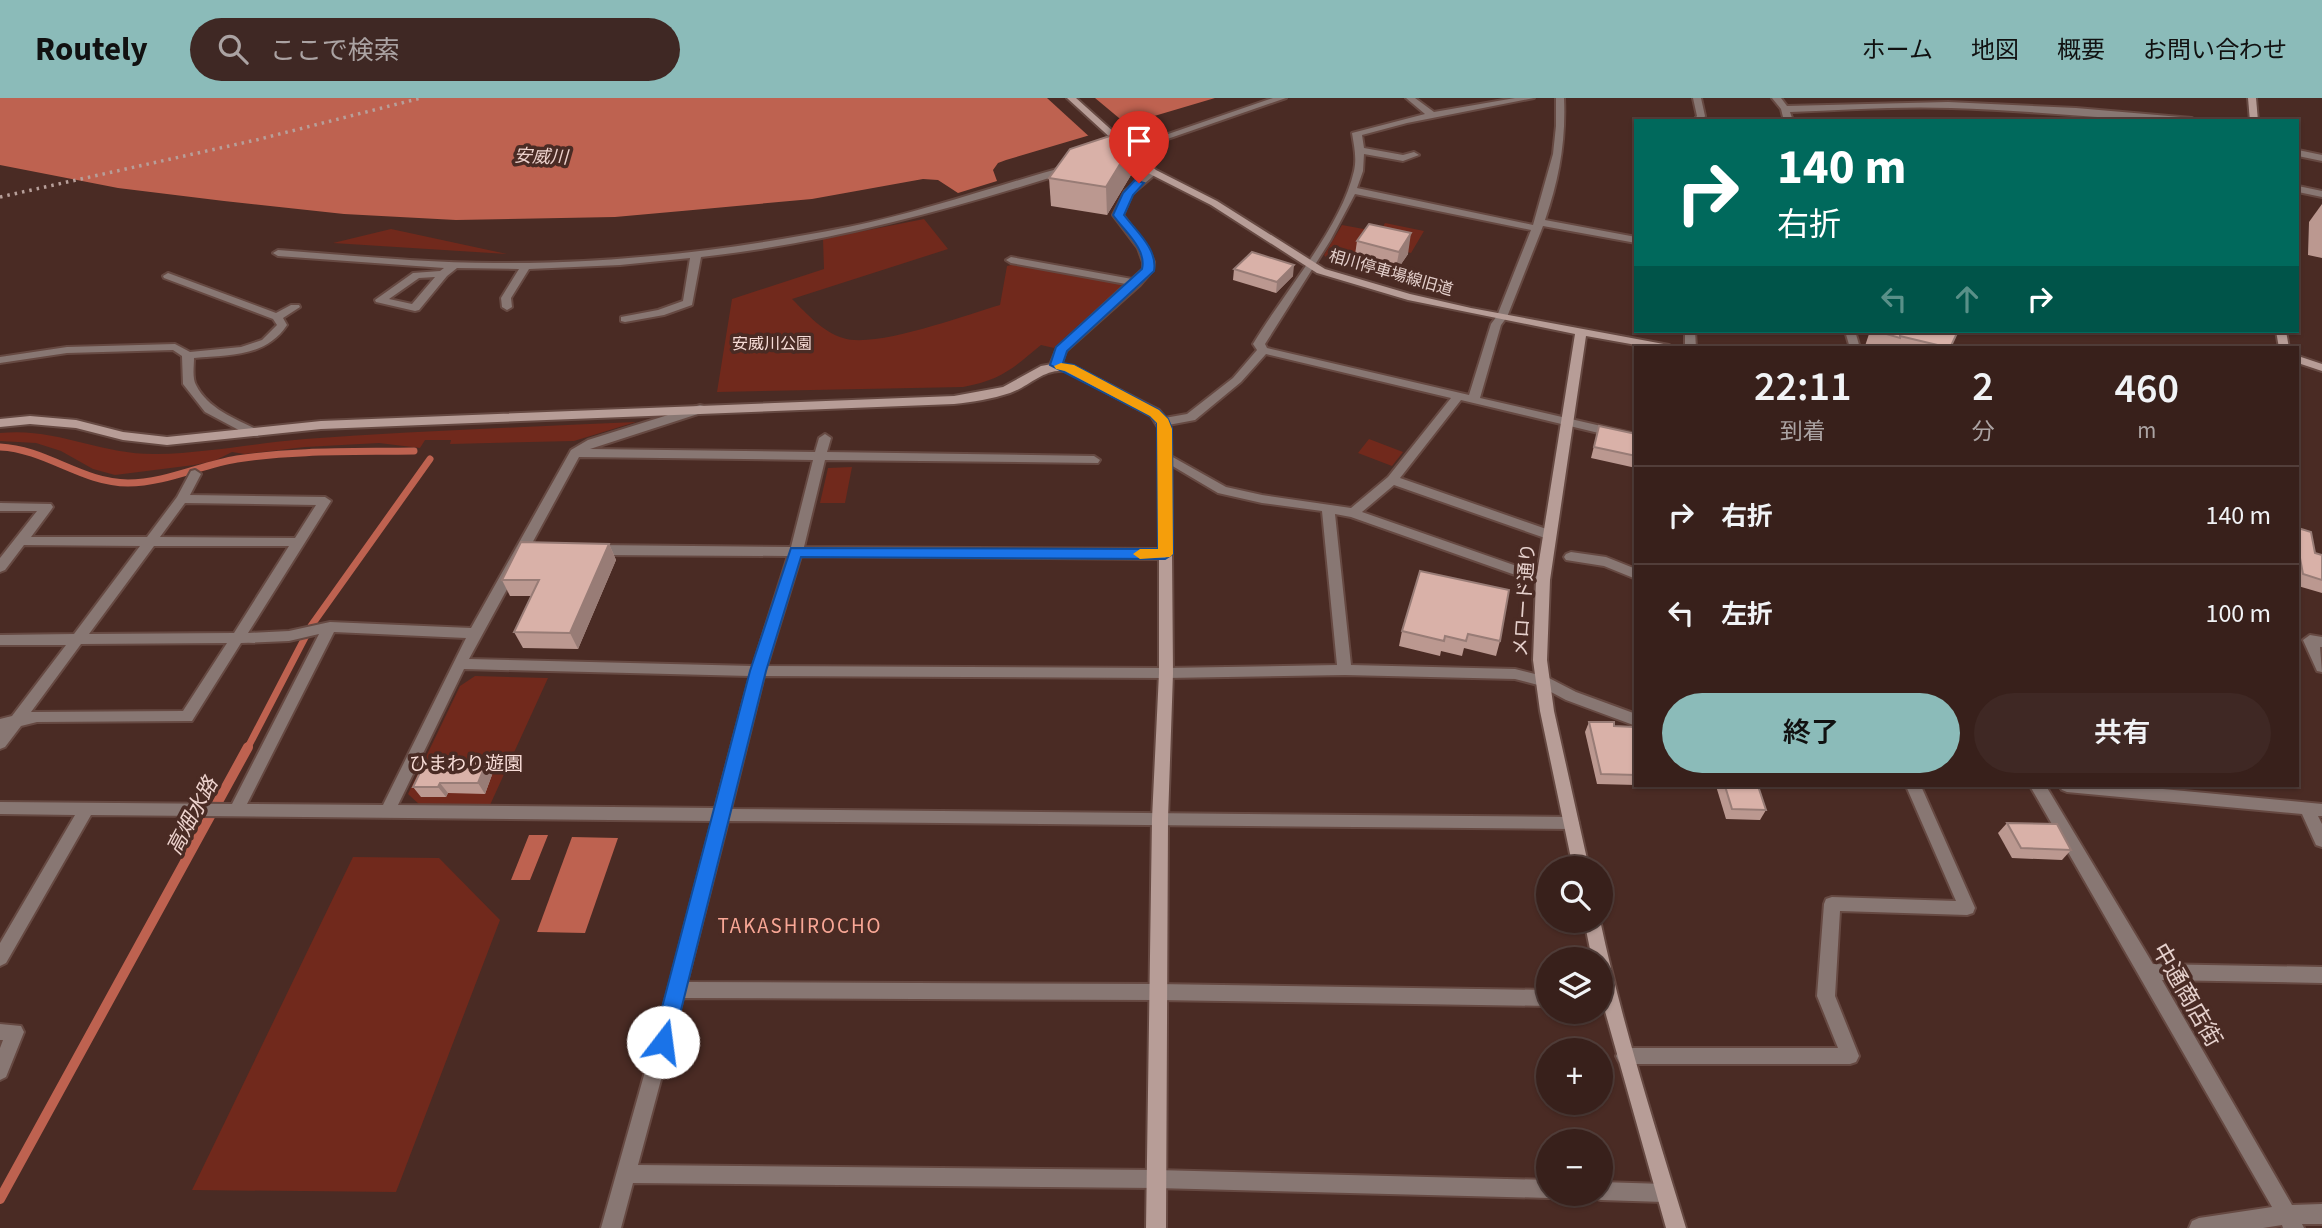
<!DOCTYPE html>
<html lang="ja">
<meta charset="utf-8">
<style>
body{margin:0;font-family:"Source Sans 3","Noto Sans JP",sans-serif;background:#3f2824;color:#f1f3f6;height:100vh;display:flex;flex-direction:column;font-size:26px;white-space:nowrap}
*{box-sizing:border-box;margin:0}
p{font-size:23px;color:#aba3a3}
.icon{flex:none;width:38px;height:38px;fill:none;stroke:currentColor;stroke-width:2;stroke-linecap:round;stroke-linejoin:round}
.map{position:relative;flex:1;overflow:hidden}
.panel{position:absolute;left:1634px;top:248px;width:665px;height:441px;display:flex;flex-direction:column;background:#38201b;border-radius:0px;box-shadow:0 2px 5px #0004,0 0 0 2px #523e3a}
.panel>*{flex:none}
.banner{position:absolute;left:1634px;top:21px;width:665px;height:214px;border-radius:0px;box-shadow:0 2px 5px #0004,0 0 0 2px #523e3a;background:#00695c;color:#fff;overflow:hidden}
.controls{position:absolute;left:1536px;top:758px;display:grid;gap:14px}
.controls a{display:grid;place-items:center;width:77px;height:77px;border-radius:50%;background:#38201b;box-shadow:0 2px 5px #0004,0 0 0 2px #523e3a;font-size:35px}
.pin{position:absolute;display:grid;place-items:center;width:60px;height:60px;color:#fff;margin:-72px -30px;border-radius:50% 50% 50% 0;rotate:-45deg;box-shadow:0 0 7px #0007}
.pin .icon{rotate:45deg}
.me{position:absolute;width:77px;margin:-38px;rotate:15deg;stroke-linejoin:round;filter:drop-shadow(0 0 5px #0008)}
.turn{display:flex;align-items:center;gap:24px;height:147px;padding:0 28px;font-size:32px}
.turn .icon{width:91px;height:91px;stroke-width:2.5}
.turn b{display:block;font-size:49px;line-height:60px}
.lanes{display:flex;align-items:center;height:66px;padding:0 28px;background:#0003;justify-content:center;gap:35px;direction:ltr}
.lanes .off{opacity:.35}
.eta{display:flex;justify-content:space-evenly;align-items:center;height:119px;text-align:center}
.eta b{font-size:42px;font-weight:600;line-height:49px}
.button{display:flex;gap:14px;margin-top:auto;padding:14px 28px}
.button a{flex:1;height:80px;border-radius:42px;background:#8bbbb9;color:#111;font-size:28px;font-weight:600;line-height:80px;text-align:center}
.button a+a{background:#3f2824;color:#f1f3f6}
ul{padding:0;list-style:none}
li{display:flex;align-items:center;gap:21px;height:98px;padding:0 28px;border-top:2px solid #523e3a}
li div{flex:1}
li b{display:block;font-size:26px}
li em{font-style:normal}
header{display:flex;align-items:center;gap:42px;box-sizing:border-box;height:98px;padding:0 35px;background:#8bbbb9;color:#111}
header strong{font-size:33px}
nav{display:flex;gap:38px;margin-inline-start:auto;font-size:24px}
.search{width:490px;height:63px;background:#3f2824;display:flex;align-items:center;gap:18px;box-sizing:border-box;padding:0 24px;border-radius:38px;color:#aba3a3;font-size:26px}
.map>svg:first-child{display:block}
.green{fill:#71291c}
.water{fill:#be6250}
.pier{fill:#4a2b24}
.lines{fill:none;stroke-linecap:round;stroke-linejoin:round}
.stream-far1{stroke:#be6250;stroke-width:7}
.stream{stroke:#be6250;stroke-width:10}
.street-casing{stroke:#664942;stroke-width:4}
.secondary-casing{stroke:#664942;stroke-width:4}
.street{fill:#887773;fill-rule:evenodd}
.secondary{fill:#b79d97;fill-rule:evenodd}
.rail{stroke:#b79f9a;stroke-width:3.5;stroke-dasharray:2.5 5;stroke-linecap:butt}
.wall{fill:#bb9890}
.shaded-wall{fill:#987c76}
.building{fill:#d9b1a8;stroke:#987c76;stroke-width:2}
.route{fill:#1a73e8;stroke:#114b97;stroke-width:2}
.slow{fill:#f59e0b}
.labels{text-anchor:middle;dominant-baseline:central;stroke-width:7;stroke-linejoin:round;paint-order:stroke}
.far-street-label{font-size:16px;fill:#e5d0cc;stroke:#4a2b24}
.far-park-label{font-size:16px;fill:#f7dcd7;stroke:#4a2b24}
.far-water-label{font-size:18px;font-style:italic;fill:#eed3ce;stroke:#4a2b24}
.street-label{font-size:19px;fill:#e5d0cc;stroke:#4a2b24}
.park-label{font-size:19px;fill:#f7dcd7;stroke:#4a2b24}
.water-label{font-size:21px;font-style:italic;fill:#eed3ce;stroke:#4a2b24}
.neighbourhood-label{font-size:21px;letter-spacing:2px;fill:#f9a796;stroke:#4a2b24}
.near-street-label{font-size:23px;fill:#e5d0cc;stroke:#4a2b24}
</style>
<header>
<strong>Routely</strong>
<div class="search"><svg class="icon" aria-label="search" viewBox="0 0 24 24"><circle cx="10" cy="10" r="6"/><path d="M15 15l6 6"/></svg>ここで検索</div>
<nav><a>ホーム</a><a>地図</a><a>概要</a><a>お問い合わせ</a></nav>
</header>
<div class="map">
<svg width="2322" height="1130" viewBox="0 0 2322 1130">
<rect width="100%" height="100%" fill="#4a2b24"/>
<g class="green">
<path d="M924,121l24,30 -156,50c15,15 31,33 51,39 32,11 122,-23 157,-33l7,-39 9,-2 102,18 5,4 -69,62 -13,-3c-29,24 -40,35 -78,42l-246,5 15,-93 92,-30 -1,-30z"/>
<path d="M1385,125l39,8 -13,22 -44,-11 -18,25 -19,-5 -6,-7 18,-30 38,7z"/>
<path d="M391,131l116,25 -174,-11z"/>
<path d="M636,324l-62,19 -124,3 1,-4h-26l-5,8 -41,-5 -74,4 -60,7 -13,-2 -18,9 -20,4 -79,10 -22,-6 -32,-18 -25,-8 -36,-2v-8c57,-6 100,22 157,21 50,-1 99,-11 148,-15 110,-8 221,-12 331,-17z"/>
<path d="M1369,341l34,13 -11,14 -34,-13z"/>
<path d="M852,369l-7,36h-25l8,-35z"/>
<path d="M475,578l73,2 -58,127h-70l-12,-11 52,-108z"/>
<path d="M353,759l86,1 61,62 -104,272 -204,-2z"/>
</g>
<g class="water">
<path d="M0,0h1215l-209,62 -8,3 -5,7 4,11 -39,12 -20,-13 -15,-1 -111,20 -130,12 -67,6 -159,3 -112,-6 -120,-13 -106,-13 -118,-23z"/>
<path d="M529,737h19l-18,45h-19z"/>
<path d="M572,739l46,1 -33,95 -48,-1z"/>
</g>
<path class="pier" d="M1047,0h48l36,30 -38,12z"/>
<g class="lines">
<g class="stream-far1">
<path d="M0,349c46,2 82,36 128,36 37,0 73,-18 109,-24 58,-9 118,-7 177,-8"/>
<path d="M247,651l64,-123 119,-167"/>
</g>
<path class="stream" d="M0,1101l248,-452"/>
<g class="street-casing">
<g id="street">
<path d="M1273,0h13l-162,56 -8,-2z"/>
<path d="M1406,0h9l19,14 81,-14h19l-127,25 -45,12 2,13 39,7 11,-3 5,3 -16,6 -39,-7 -1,17 -6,17 176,37 20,-71 3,-28v-28h8c2,43 -5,82 -19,122l91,17v6l-93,-17 -36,91 -6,8 -21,73 156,36v8l-175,-42 -61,78 155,54 1,3 -1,3h-10l-151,-53 -32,27 186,65 2,3 -2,3h-10l-187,-66 -16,-3 16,151 164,4 32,8 29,15 60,22v12l-70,-26 -28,-15 -23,-6 -170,-4 -179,3 -402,-2 -33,133 840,8 5,1 3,5 -3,5 -5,1 -843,-8 -41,161 470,2 392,6v16l-392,-6 -474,-2 -45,167 518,5 393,10v14h8l-1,2 -7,2 -393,-10 -523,-5 -12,45h-20l67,-238 44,-169 -621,-6 -85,148 -6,3v-23l75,-128 -75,-1v-12l232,2 87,-170 -30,7 -48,2 -49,78 -155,1 -16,4 -16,21 -5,2v-30l12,-3 54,-71h-66v-10l74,-1 66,-88 -116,-1 -19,25 -5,2v-14l37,-47h-37v-8l51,1 2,3 -2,3 -20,27h116l30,-40 14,-26 4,-1 6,4 -11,21 135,2 6,4 -83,132 41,-2 41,-9 141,6 100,-178 17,-10 112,-35 4,1v6l-114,37 225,3 4,-14 6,-4 6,4 -4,14 267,4 6,4 -2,3 -273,-3 -21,87 361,2 6,5 -6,5 -364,-3 -34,110 399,2 171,-3 -15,-154 -60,-8 -44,-10 -59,-35 2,-3h8l57,32 36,8 89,13 37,-31 63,-79 -185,-44 -25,28 -46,38 -32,6 -6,-4 2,-3 28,-5 46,-36 24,-28 -4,-6c31,-52 88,-116 101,-173 3,-13 0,-25 -2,-38l73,-19zM1355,96l176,36 -34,86 -6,8 -22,71 -202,-47 -2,-4 65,-103zM579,359l234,3 -22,87 -195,-2 -6,5 6,5 192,1 -35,110 -284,-7zM185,405l131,2 -21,33 -135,-1zM154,448h135l-55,87 -145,1zM334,534l132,6 -83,167 -136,-1zM227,545l-44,68 -152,1 50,-68zM464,571l286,7 -35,132 -317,-3z"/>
<path d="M1693,0h8l4,18 -3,5h-9l4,-5z"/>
<path d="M1772,0h9l6,8 161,-4 128,6 116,10 4,3c-82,0 -163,-11 -245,-13 -54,-2 -108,2 -161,4l3,9h-9l-3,-12z"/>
<path d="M2298,52l24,5v6l-24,-5z"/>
<path d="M1068,68l5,3 -2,2c-122,39 -243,72 -370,86l-9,48 -28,10 -39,7 -4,-1v-4l37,-7 25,-9 7,-43 -70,7 -91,4 -18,29 1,9 -5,3 -5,-3 -1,-9 18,-29 -62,-1 -10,8 -28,34 -4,1 -39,-9 -1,-2 38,-27 27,-2 4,-3 -166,-12 -5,-3 5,-3c72,5 145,13 217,13 119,1 237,-13 353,-36 75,-15 146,-41 220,-61zM435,179l-23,27 -23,-5 30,-21z"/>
<path d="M1153,71l5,3 -26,22 -9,21 25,33 6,14 -1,8 -13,15 -74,66 -6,16h-8l-2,-2 7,-17 69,-64 -115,-21 -5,-3 5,-3 121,22 11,-10v-7l-5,-14 -25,-33 12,-24z"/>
<path d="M2298,88l24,5v6l-24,-5z"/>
<path d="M168,175l108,40 15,-8h8l1,2 -17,11 4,7c-21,32 -58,30 -93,33 0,8 -2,20 2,27 12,24 40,34 62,45v6h-8l-45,-24 -22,-28 -1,-28 -9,-6 -106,3 -67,10v-6l67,-10 108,-3 15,8 51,-5 21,-7 15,-15 -4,-6 -109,-41 -1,-2z"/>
<path d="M1685,233h10l1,17h-11z"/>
<path d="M1845,233h10l5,17h-10z"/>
<path d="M1571,454l35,5 30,12v10l-32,-13 -38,-6 -2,-3 2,-3z"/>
<path d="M2310,537l12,2v10h-2l2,25 -5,-1 -14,-31z"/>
<path d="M1906,688h15l54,122 -2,5 -6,2 -127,-4 -5,85 24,60 -3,6 -6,2h-225l-6,-2 -3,-6 3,-6 6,-2h213l-21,-52 7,-92 2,-5 6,-2 124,4z"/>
<path d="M2030,688h16l107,178 169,3v16l-160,-3 130,225 30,-1v20h-20l2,4h-21l-1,-3 -19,3h-74l3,-7 7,-3 73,-11z"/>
<path d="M2059,688h72l191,18v12h-4l4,8v23l-6,-2 -14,-31 -235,-22 -5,-2z"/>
<path d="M0,926l21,2 3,6 -18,45 -6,3v-32l3,-8h-3z"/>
<path d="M1601,1084l63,2 7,2 2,7 -2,7 -7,2 -63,-2 -7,-2 -1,-4h8z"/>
</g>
</g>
<g class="secondary-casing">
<g id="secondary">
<path d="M1067,0h9l80,72 61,31 108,68 85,25 61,14 198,37 6,3h-22l-67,-12 -36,244 -3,80 7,51 35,157h-16l-33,-157 -7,-51 3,-80 39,-246 -167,-34 -91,-27 -106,-68 -61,-31z"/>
<path d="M2248,0h8l2,23h-8z"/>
<path d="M2276,233h10l3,17h-10z"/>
<path d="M2298,258l24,8v7l-24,-8z"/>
<path d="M1052,266l21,2 86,44 10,12 2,7 2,244 -5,146 -2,409h-20l6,-409 7,-146v-244l-8,-13 -85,-45c-22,-3 -36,15 -56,22 -18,6 -37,9 -56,11l-633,25 -154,16 -44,-5 -47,-12 -46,-4 -30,3v-8l30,-3 46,4 47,12 44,5 154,-16 633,-25 49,-9 38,-21z"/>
<path d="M1584,822h16c22,104 55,206 86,308h-20l-65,-231v-38h-9z"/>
</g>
</g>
<use href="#street" class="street"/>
<use href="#secondary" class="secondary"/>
<path class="rail" d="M0,99l256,-57 165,-42"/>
</g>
<g class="wall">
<path d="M1137,67l-30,50 -56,-9 -2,-28z"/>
<path d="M2322,106v54l-14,-3 1,-33z"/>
<path d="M1357,143l51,13 -13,19 -41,-11z"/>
<path d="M1234,171l59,7 -17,17 -43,-13z"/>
<path d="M1870,233h88l-8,17h-77l-8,-2z"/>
<path d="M1599,328l37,8v34l-45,-10z"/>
<path d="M2298,430l17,25 7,2v38l-24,-7z"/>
<path d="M609,446l7,16 -38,89 -55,-1 -9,-16 17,-36h-21l-8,-16z"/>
<path d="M1420,473l80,70 -4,15 -32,-8 -2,8 -21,-5 -1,5 -41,-10 3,-15z"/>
<path d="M1589,624l25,4 22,10v49l-39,-1 -12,-52z"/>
<path d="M487,663l6,11 -8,22 -37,-1 -2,4h-25l-8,-10z"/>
<path d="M1716,688h42l8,24 -6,10 -34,-1z"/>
<path d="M2007,725l64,27 -9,10 -50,-2 -14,-25z"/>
</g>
<g class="shaded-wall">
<path d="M1136,40l1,27 -30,50 -1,-28z"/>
<path d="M1411,135l-3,21 -13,19 4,-21z"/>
<path d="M1294,167l-1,11 -17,17 1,-11z"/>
<path d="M609,446l7,16 -38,89 -8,-16z"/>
<path d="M487,663l6,11 -8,22 -7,-11z"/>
<path d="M440,685l8,10 -2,4 -8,-10z"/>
</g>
<g class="building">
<path d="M1128,32l8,8 -30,49 -57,-9 21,-29z"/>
<path d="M1369,126l42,9 -12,19 -42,-11z"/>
<path d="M1252,154l42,13 -17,17 -43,-13z"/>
<path d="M1876,233h82l-8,17 -50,-12v2z"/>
<path d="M1599,328l37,8v22l-42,-9z"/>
<path d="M2298,430l13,4 4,21 7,2v25l-19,-6 -3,-16h-2z"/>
<path d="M521,444l88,2 -39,89 -56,-1 25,-52h-37z"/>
<path d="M1420,473l89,19 -9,51 -32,-7 -2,7 -21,-5 -1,5 -42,-10z"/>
<path d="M1589,624h25v4l20,1 2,9v39l-35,-1z"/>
<path d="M487,663l-9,22h-38l-2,4h-25l12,-25z"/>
<path d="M1725,688h33l8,24 -34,-1z"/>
<path d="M2007,725l50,1 14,26 -50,-2z"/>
</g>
<path class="route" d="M1135,82l9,3 -11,12 -9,20c12,16 34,34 30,56l-87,80 -4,12 11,2 85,45 9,9 4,10 1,125 -8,5 -364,-2 -35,114 -93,371 -3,7 -7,3 -7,-3 -3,-7 97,-371 41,-123 367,1 -1,-126 -7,-7 -100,-51 6,-18 86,-78c5,-20 -18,-38 -29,-54l10,-22z"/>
<path class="slow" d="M1061,265l13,2 85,45 9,9 4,10 1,125 -3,3 -30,2 -7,-5 7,-5h18l-1,-126 -7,-7 -85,-45 -9,-2 -2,-3z"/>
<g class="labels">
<g class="far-street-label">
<text transform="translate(1391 175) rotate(16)">相川停車場線旧道</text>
</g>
<g class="far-park-label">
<text x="772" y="246">安威川公園</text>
</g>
<g class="far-water-label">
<text transform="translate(541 59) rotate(2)">安威川</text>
</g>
<g class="street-label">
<text transform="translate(1525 502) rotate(-86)">メロード通り</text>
</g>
<g class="park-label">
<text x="466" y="666">ひまわり遊園</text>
</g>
<g class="water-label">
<text transform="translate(192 718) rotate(-62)">高畑水路</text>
</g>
<g class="neighbourhood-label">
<text x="800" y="828">TAKASHIROCHO</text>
</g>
<g class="near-street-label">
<text transform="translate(2187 897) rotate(60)">中通商店街</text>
</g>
</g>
</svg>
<div class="controls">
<a><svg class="icon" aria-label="search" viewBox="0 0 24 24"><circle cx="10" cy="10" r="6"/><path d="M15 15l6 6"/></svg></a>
<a><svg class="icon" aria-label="layers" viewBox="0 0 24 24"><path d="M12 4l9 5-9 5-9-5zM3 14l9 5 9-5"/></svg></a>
<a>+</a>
<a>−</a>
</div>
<div class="pin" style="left:1139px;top:85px;background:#d93025"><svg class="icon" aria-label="arrive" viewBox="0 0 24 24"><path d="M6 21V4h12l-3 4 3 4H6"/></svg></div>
<svg class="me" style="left:663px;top:944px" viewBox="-20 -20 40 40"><circle r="19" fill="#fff"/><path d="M0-13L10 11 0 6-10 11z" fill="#1a73e8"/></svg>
<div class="banner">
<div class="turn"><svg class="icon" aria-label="right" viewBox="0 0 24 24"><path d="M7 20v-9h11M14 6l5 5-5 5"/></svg><div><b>140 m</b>右折</div></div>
<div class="lanes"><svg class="icon off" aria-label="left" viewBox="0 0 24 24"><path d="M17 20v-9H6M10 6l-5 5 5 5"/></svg><svg class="icon off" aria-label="ahead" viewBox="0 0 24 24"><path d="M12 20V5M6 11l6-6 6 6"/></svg><svg class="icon" aria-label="right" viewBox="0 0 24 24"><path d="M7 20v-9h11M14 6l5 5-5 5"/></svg></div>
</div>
<section class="panel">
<div class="eta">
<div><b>22:11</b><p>到着</p></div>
<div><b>2</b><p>分</p></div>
<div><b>460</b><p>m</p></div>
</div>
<ul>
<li><svg class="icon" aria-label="right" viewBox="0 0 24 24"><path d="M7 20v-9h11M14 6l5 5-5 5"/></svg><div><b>右折</b></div><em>140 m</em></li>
<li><svg class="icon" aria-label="left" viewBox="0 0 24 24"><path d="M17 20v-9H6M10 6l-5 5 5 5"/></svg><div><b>左折</b></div><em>100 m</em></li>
</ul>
<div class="button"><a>終了</a><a>共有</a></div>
</section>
</div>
